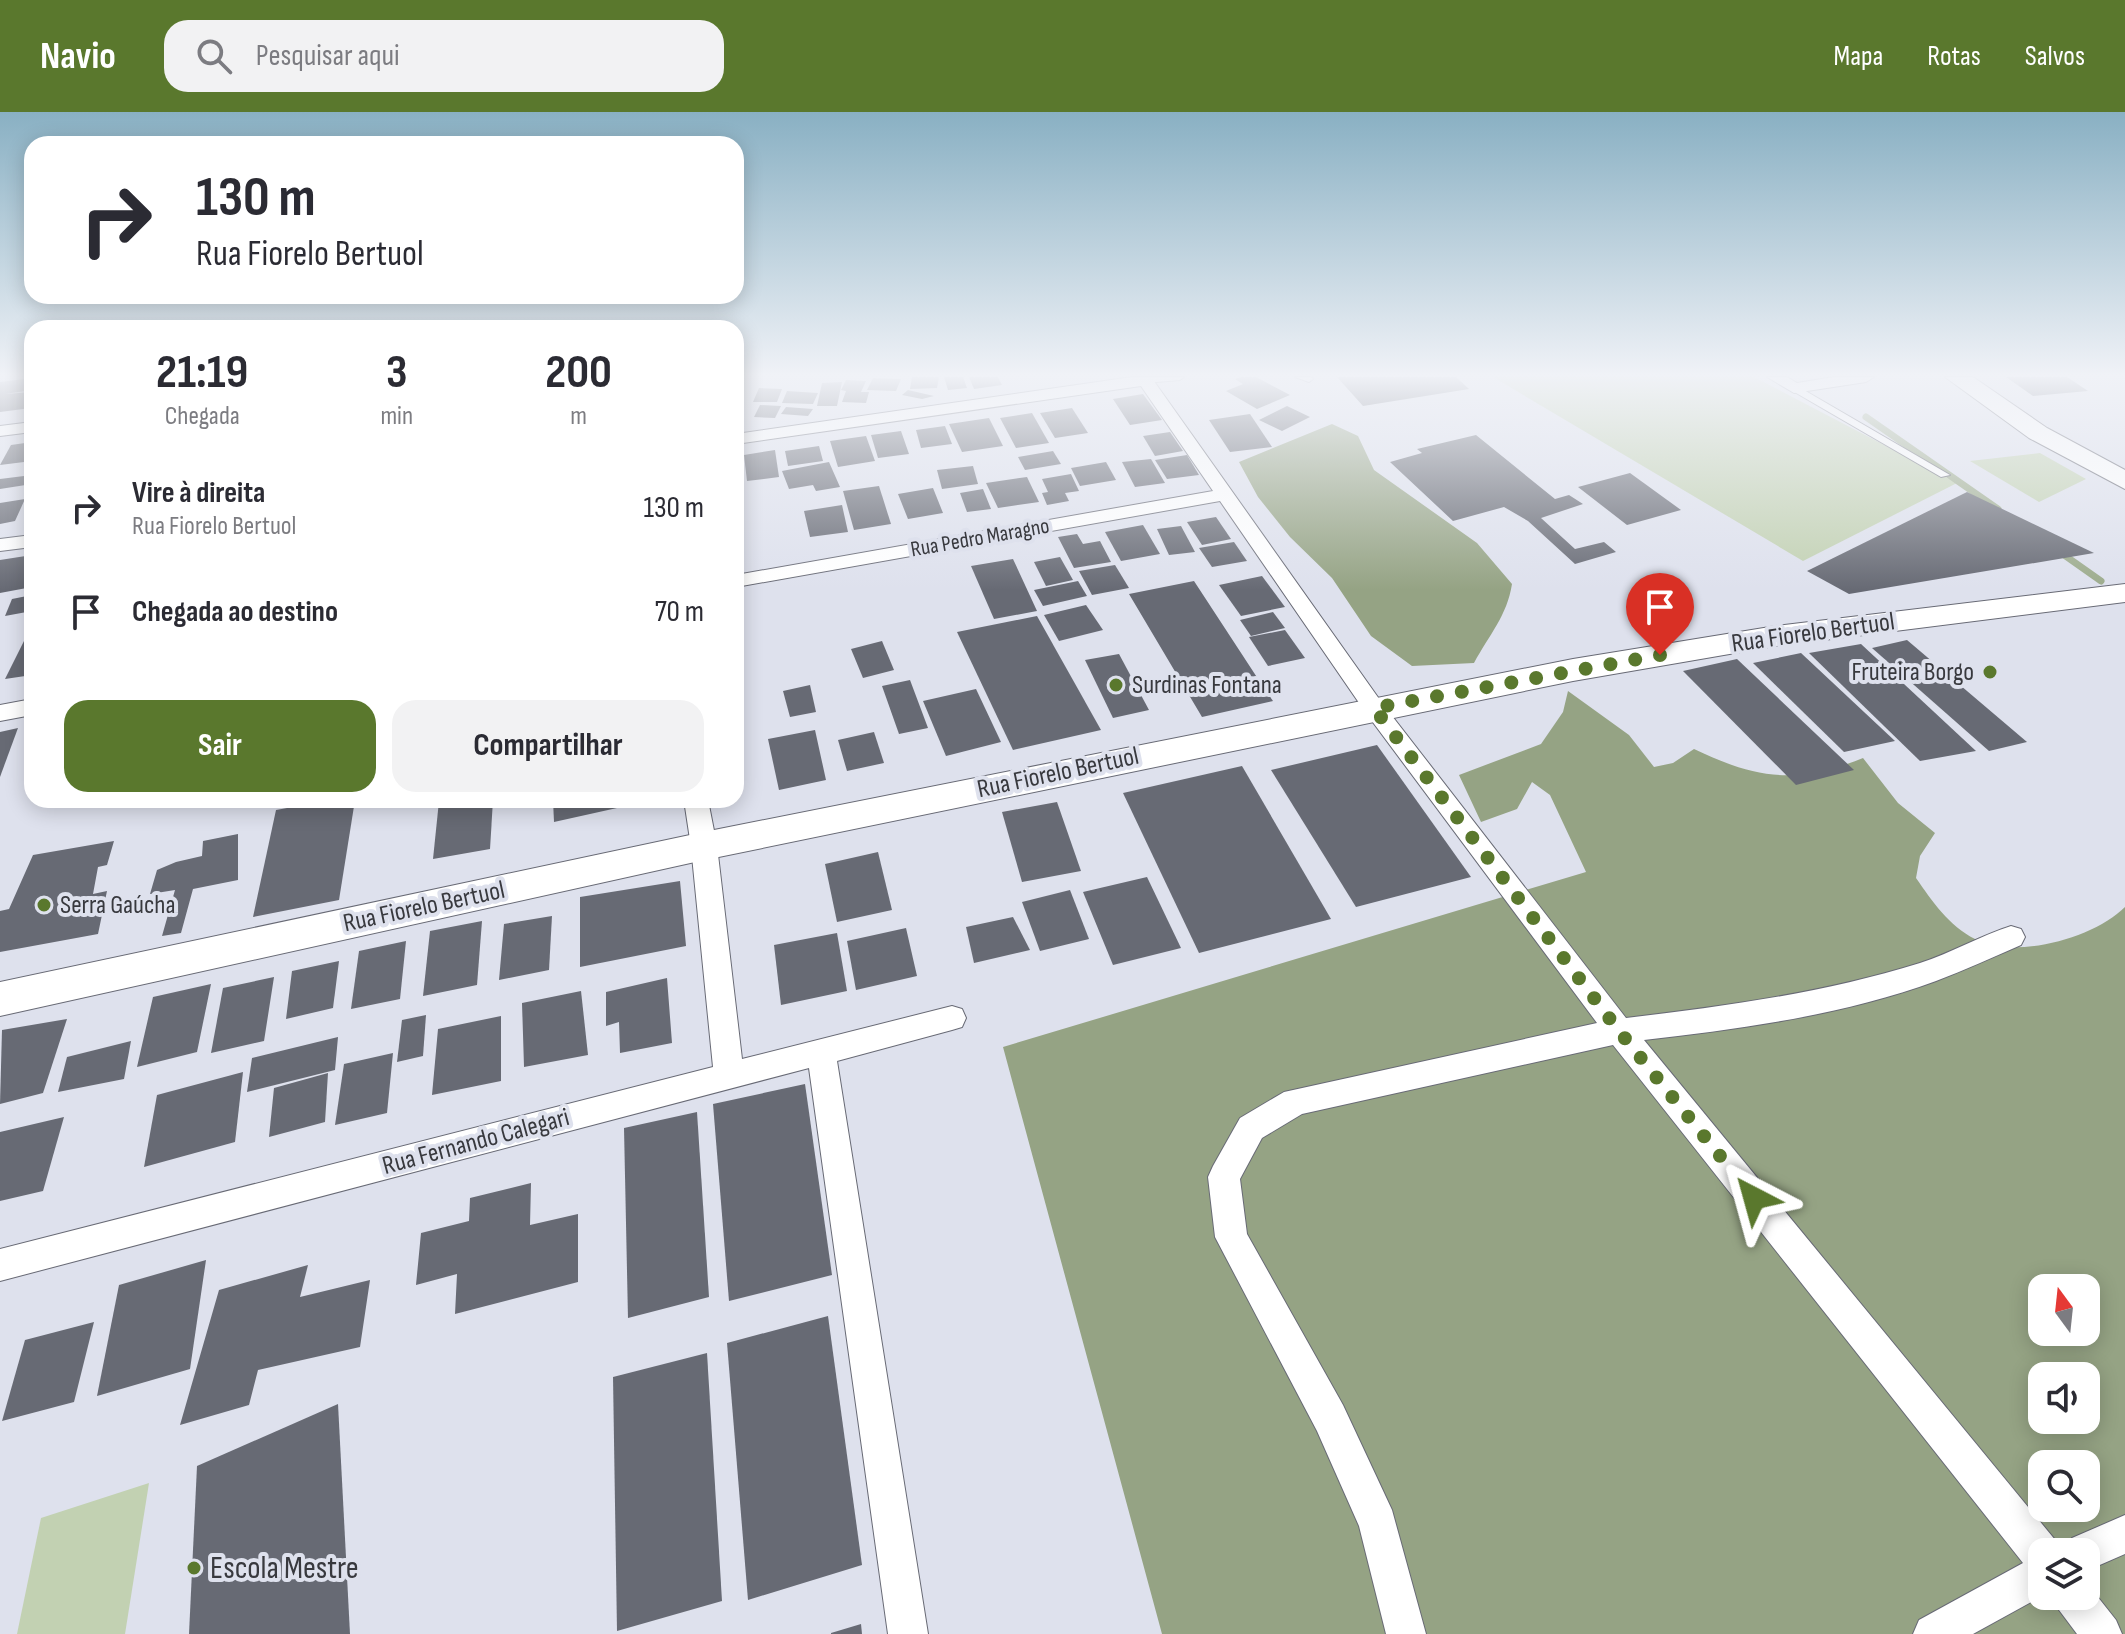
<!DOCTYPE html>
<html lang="pt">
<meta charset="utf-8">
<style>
body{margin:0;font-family:"Sofia Sans Condensed",sans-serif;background:#f2f2f3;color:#2b2b33;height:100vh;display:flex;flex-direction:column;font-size:30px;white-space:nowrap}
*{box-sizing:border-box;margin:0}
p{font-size:26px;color:#7c7c81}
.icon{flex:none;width:44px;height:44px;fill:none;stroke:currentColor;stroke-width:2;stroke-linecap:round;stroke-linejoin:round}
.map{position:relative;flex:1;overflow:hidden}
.panel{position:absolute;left:24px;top:208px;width:720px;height:488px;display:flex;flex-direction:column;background:#fff;border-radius:24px;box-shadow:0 4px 20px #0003}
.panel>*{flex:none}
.hud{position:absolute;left:24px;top:24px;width:720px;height:168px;border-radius:24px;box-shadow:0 4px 20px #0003;background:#fff;color:#2b2b33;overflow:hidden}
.needle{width:52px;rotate:345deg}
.fabs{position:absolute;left:2028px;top:1162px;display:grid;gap:16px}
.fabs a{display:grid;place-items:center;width:72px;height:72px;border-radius:16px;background:#fff;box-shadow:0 4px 20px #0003;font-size:40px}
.pin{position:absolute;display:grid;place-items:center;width:68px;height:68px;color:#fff;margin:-82px -34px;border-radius:50% 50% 50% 0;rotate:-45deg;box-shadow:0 0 8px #0007}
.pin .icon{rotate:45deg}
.me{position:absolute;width:88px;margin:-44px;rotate:321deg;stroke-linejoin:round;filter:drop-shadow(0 0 6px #0008)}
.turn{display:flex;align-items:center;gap:28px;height:168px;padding:0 40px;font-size:36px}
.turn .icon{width:104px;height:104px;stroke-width:2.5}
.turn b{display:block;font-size:56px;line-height:68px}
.eta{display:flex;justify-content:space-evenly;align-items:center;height:136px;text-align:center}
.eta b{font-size:48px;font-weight:700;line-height:56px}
.action{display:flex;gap:16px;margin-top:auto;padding:16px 40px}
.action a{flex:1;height:92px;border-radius:24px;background:#5a782d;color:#fff;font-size:32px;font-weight:700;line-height:92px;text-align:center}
.action a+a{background:#f2f2f3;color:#2b2b33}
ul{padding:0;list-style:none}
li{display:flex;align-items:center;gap:24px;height:104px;padding:0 40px}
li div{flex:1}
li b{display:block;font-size:30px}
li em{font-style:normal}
header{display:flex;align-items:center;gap:48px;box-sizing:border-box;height:112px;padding:0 40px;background:#5a782d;color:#fff}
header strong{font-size:38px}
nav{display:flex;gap:44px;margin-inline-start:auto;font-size:28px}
.search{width:560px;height:72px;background:#f2f2f3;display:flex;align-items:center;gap:20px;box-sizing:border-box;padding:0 28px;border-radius:24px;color:#7c7c81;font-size:30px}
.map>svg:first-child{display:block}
.green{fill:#c2d1b2}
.forest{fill:#95a384;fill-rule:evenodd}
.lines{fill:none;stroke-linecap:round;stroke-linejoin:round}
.stream{stroke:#9cab8c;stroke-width:7}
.building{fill:#676a74}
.lane-casing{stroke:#686a75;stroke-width:2}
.street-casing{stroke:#686a75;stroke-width:2}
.secondary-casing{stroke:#686a75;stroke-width:2}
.lane{fill:#fff;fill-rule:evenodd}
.street{fill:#fff;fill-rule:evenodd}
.secondary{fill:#fff;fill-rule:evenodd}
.route{stroke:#5a782d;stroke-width:14;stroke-dasharray:0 25.2}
.poi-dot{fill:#5a782d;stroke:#dee1ed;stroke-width:3}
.labels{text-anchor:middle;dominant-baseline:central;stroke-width:8;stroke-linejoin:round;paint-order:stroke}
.far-street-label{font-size:22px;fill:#38393e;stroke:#dee1ed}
.street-label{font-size:26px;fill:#38393e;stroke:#dee1ed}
.poi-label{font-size:26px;fill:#38393e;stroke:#dee1ed;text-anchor:start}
.near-poi-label{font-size:32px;fill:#38393e;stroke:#dee1ed;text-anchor:start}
</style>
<header>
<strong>Navio</strong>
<div class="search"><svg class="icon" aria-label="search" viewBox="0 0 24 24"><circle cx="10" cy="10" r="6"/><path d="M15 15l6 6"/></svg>Pesquisar aqui</div>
<nav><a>Mapa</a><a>Rotas</a><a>Salvos</a></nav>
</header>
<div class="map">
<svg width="2125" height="1522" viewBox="0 0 2125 1522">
<rect width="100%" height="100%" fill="#dee1ed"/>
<g class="green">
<path d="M1493,265h261l203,106 -154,78z"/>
<path d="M2040,341l46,26 -47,23 -69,-41z"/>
<path d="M149,1371l-24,151h-108l24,-116z"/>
</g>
<g class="forest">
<path d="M1332,312l26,12 16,34 103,73 35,41c-5,32 -23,51 -38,79l-62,3 -41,-30 -39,-58 -42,-41 -32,-40 -19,-35z"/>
<path d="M1568,579l61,44 25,32 19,-4 21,-14c63,30 102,36 169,9l35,45 37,30 -15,23 -4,22c16,23 33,48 59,61 41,21 119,-1 150,-32v727h-963l-159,-587 583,-175 -36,-77 -18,-13 -15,27 -36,13 -22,-47 82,-31 22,-32zM2042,1176h44v44h-44zM2042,1264h44v44h-44zM2042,1352h44v44h-44zM2042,1440h44v44h-44z"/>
</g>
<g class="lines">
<g class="stream">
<path d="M1866,305l132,92"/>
<path d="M2057,438l44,31"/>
</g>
</g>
<g class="building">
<path d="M912,265h27l-2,11 -27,1z"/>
<path d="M944,265h19l4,11 -19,2z"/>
<path d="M969,265h29l4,8 -28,4z"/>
<path d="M1241,265h15l34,18 -33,14 -31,-18 17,-7 -8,-5z"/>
<path d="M1337,265h119l13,12 -106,17z"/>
<path d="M2006,265h61l21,14 -55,5z"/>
<path d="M32,266v12l-27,4 27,-2 -1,16 -31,4v-30z"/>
<path d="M873,266l28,1 -5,12 -29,-1z"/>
<path d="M846,268l20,1 -5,11h8l-3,11 -24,-1 4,-11 -5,-1z"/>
<path d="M842,270l-5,24h-20l5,-23z"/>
<path d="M759,276l23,1 -5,13h-24z"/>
<path d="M908,278l26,6 -12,3 -20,-4z"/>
<path d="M787,279l31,2 -5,11 -31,-1z"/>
<path d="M1143,282l19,26 -32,5 -17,-26z"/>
<path d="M760,293l21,1 -6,12 -21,-1z"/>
<path d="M1287,294l23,11 -28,14 -23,-11z"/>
<path d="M786,295l27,2 -5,7 -27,-2z"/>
<path d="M1072,296l16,25 -33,5 -15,-25z"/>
<path d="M1032,301l17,30 -33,5 -16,-30z"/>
<path d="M1250,302l22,33 -42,5 -21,-32z"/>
<path d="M989,306l14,28 -41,6 -13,-28z"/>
<path d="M945,314l7,18 -31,4 -5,-18z"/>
<path d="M901,319l8,23 -31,4 -7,-23z"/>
<path d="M1170,320l13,19 -28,5 -12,-20z"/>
<path d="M1476,323l79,64 14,-4 14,9 -42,14 34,31 29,-7 12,10 -41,12 -47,-43 -24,-14 -51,14 -63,-59 32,-9 -5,-4z"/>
<path d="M866,324l9,25 -37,6 -8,-26z"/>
<path d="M32,330v19l-32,4 11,-20z"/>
<path d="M819,334l4,15 -35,5 -3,-15z"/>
<path d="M775,338l4,27 -32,4 -3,-26z"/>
<path d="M1053,339l8,13 -36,6 -7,-13z"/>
<path d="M1187,343l12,20 -32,4 -12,-19z"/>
<path d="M1151,347l14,24 -30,4 -13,-25z"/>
<path d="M829,350l11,25 -24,4 -3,-6 -24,4 -7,-18z"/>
<path d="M1106,350l10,18 -36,6 -9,-18z"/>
<path d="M973,354l5,18 -36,5 -5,-19z"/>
<path d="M1630,361l51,37 -54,15 -49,-38z"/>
<path d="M1071,362l8,17 -14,2 4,8 -22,4 -5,-12 6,-1 -6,-13z"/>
<path d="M32,363v9l-32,5v-10z"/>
<path d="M1027,365l12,25 -41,6 -12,-25z"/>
<path d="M879,374l12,38 -37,6 -11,-39z"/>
<path d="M933,376l10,25 -35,6 -10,-25z"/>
<path d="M983,377l8,20 -24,3 -7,-19z"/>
<path d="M1967,380l127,61 -245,41 -42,-23z"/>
<path d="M25,387l-10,22 -15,3v-21z"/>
<path d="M842,393l6,27 -38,5 -6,-26z"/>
<path d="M1216,405l15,22 -29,6 -15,-23z"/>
<path d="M1143,413l17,29 -39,7 -16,-29z"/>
<path d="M1181,414l14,26 -26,3 -12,-26z"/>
<path d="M1077,422l6,10 17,-3 11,21 -37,6 -16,-31z"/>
<path d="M1234,430l13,19 -35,6 -13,-19z"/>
<path d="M32,443v32l-32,6v-33z"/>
<path d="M1060,445l13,23 -27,6 -12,-24z"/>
<path d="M1013,447l24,52 -43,8 -23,-53z"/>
<path d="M1115,453l14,23 -37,7 -13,-24z"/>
<path d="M1262,464l23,31 -44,9 -22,-31z"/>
<path d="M1078,469l9,15 -44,10 -9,-16z"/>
<path d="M1194,469l68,104 11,16 -71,16 -73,-123z"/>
<path d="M32,483v16l-27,5 7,-17z"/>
<path d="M1086,493l17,25 -44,11 -15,-26z"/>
<path d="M1273,500l12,16 -34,8 -11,-16z"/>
<path d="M1037,504l64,114 -88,20 -56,-118z"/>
<path d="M32,513v50l-27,4z"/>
<path d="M1285,518l20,28 -37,8 -19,-29z"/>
<path d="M1907,528l120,102 -38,9 -117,-103z"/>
<path d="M882,529l12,29 -31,8 -12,-29z"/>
<path d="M1861,532l115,107 -56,10 -111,-108z"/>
<path d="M1801,541l94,88 -51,11 -91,-89z"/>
<path d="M1119,542l30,56 -36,8 -28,-58z"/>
<path d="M1737,547l117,111 -58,15 -113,-114z"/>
<path d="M910,568l18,48 -29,6 -17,-48z"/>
<path d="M810,573l6,27 -26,5 -7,-26z"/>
<path d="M976,577l25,53 -55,14 -23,-55z"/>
<path d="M18,616l-18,49v-45z"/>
<path d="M815,618l11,50 -47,10 -11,-51z"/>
<path d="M874,620l10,31 -37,8 -9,-31z"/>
<path d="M1377,633l94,132 -115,30 -85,-137z"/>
<path d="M1242,654l89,153 -132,34 -76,-160z"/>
<path d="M331,688h24l-16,100 -86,17 23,-107z"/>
<path d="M493,688l-3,49 -57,10 6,-58z"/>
<path d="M553,688h63l1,8 -63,14z"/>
<path d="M1057,690l24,69 -59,11 -20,-70z"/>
<path d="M238,722v46l-45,9 -12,44 -19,3 13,-46 -25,4 7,-24 19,-8 26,-6 1,-15z"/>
<path d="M114,729l-7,24 -9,2 -5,27 14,-3 -9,43 -98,18v-41l9,-2 24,-54z"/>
<path d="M878,740l14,58 -55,12 -12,-58z"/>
<path d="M1147,765l34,71 -68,17 -30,-73z"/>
<path d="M680,769l6,65 -106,21v-70z"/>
<path d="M1070,778l19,49 -49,12 -18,-49z"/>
<path d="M552,804l-3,54 -50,10 5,-56z"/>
<path d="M1013,805l17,33 -56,13 -8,-36z"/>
<path d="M482,809l-5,64 -54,11 7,-65z"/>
<path d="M906,816l11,48 -61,14 -9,-49z"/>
<path d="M837,821l10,58 -66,14 -7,-60z"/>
<path d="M406,829l-6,58 -49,10 8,-58z"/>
<path d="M339,849l-6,47 -47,11 6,-48z"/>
<path d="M274,865l-10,64 -53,12 12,-65z"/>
<path d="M667,866l5,65 -52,10 -1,-31 -13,4v-34z"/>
<path d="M211,872l-14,68 -60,15 16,-70z"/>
<path d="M581,879l7,64 -64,12 -2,-64z"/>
<path d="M426,903l-3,41 -26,6 5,-42z"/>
<path d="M501,904v65l-69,14 6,-66z"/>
<path d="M67,907l-24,74 -43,11 2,-74z"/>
<path d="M338,925l-3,33 -88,22 5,-34z"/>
<path d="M131,929l-7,38 -66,13 9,-35z"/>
<path d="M393,941l-6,60 -52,12 9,-61z"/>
<path d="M243,960l-8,70 -91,25 13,-72z"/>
<path d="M328,961l-3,49 -56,15 5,-49z"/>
<path d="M805,972l27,191 -103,26 -16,-197z"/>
<path d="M697,1000l12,185 -81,21 -4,-190z"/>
<path d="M64,1005l-21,74 -43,10v-69z"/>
<path d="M531,1071l-1,42 48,-11v68l-123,32 2,-40 -41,11 5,-52 48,-12 1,-23z"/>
<path d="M206,1148l-16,109 -93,27 22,-111z"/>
<path d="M308,1153l-8,32 70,-17 -10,67 -102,23 -9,35 -69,20 39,-135z"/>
<path d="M828,1204l34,249 -114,35 -21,-257z"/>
<path d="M94,1210l-20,80 -72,19 23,-81z"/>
<path d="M707,1241l15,248 -105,30 -4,-254z"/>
<path d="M338,1292l12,230h-161l8,-168z"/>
<path d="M861,1512l1,10h-31v-1z"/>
</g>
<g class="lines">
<g class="lane-casing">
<g id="lane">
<path d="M1151,265h33l-4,3 -35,3 -4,-3z"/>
<path d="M1295,265h16l2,2 -4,3z"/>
<path d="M1791,274h6l153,89 -9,2 -150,-87z"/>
</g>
</g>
<g class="street-casing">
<g id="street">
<path d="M1132,265h19l231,326 244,315c100,-12 198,-25 294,-55 31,-10 60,-27 91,-37l10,3 4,8 -4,8c-28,12 -56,25 -85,36 -93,34 -194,48 -292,59l412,501 4,11h-18v44l-69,38h-60l6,-14 104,-57 -410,-518 -311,69 -40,24 -22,41 7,55 96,171 49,105 34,124h-40l-27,-108 -42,-95 -102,-194 -7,-60 5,-11 27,-48 44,-26 313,-69 -231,-310 -146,-212 -484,86v-12l477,-84 -72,-105 -405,58v-10z"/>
<path d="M1767,265h20l10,6 37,-6h40l-8,5 -72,11z"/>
<path d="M32,310v10l-32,4v-10z"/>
<path d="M32,423v12l-32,4v-12z"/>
<path d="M32,587v16l-32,6v-16z"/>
<path d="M684,688h24l9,46 25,213 210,-53 10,3 4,9 -4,9 -10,3 -115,31 91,573h-40l-79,-566 -809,213v-32l713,-182 -22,-221z"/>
<path d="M2125,1403v39l-39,17v-19h-19l5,-14z"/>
<path d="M2086,1470l30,38 6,14h-45l-18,-24 -6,-14h33z"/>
</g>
</g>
<g class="secondary-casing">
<g id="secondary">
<path d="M1945,265h28l74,51 78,42v19l-96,-51z"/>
<path d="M2125,472v18l-349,44 -203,35 -869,179 -704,156v-34l704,-150 869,-173 203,-33z"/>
</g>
</g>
<use href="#lane" class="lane"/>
<use href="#street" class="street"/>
<use href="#secondary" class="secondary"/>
</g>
<linearGradient id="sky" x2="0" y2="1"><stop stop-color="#89b0c3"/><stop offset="0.55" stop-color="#f0f2f7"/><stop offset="1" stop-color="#f0f2f7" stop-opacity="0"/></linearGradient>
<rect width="2125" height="478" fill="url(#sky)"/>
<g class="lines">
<path class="route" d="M1660,543l-286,53 245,323 135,167"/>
</g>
<g class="poi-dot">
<circle cx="1990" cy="560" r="8"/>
<circle cx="1116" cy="573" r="8"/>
<circle cx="44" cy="793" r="8"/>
<circle cx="194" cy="1456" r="8"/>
</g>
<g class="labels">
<g class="far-street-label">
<text transform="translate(980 426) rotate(-10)">Rua Pedro Maragno</text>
</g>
<g class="street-label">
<text transform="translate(1813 521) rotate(-8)">Rua Fiorelo Bertuol</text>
<text transform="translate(1058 661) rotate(-12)">Rua Fiorelo Bertuol</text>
<text transform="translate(424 795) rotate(-12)">Rua Fiorelo Bertuol</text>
<text transform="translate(476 1030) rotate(-15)">Rua Fernando Calegari</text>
</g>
<g class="poi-label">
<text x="1974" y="560" text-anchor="end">Fruteira Borgo</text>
<text x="1132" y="573">Surdinas Fontana</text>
<text x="60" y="793">Serra Gaúcha</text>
</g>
<g class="near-poi-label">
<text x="210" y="1456">Escola Mestre</text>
</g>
</g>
</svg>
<div class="fabs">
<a><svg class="needle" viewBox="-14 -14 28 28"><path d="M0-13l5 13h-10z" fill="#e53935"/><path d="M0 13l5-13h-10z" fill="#7c7c81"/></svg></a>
<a><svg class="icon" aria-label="sound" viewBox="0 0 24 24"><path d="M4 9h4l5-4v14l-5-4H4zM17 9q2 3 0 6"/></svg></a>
<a><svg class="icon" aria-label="search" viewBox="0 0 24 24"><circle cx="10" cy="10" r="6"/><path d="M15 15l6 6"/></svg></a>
<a><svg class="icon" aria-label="layers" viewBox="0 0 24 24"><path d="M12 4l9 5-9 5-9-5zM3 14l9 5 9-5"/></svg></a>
</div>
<div class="pin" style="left:1660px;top:543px;background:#d93025"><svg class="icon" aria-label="arrive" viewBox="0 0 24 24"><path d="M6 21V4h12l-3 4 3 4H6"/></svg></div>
<svg class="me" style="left:1754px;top:1086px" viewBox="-20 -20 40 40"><path d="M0-17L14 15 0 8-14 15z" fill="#5a782d" stroke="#fff" stroke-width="4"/></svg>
<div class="hud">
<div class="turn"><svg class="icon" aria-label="right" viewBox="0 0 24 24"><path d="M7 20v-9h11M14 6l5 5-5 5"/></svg><div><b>130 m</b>Rua Fiorelo Bertuol</div></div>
</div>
<section class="panel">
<div class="eta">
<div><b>21:19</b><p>Chegada</p></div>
<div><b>3</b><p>min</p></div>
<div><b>200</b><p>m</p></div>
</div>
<ul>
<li><svg class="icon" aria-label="right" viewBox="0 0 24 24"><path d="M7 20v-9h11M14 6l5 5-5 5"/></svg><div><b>Vire à direita</b><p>Rua Fiorelo Bertuol</p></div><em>130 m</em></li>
<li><svg class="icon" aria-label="arrive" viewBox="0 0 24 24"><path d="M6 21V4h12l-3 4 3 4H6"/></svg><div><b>Chegada ao destino</b></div><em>70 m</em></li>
</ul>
<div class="action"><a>Sair</a><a>Compartilhar</a></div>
</section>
</div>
